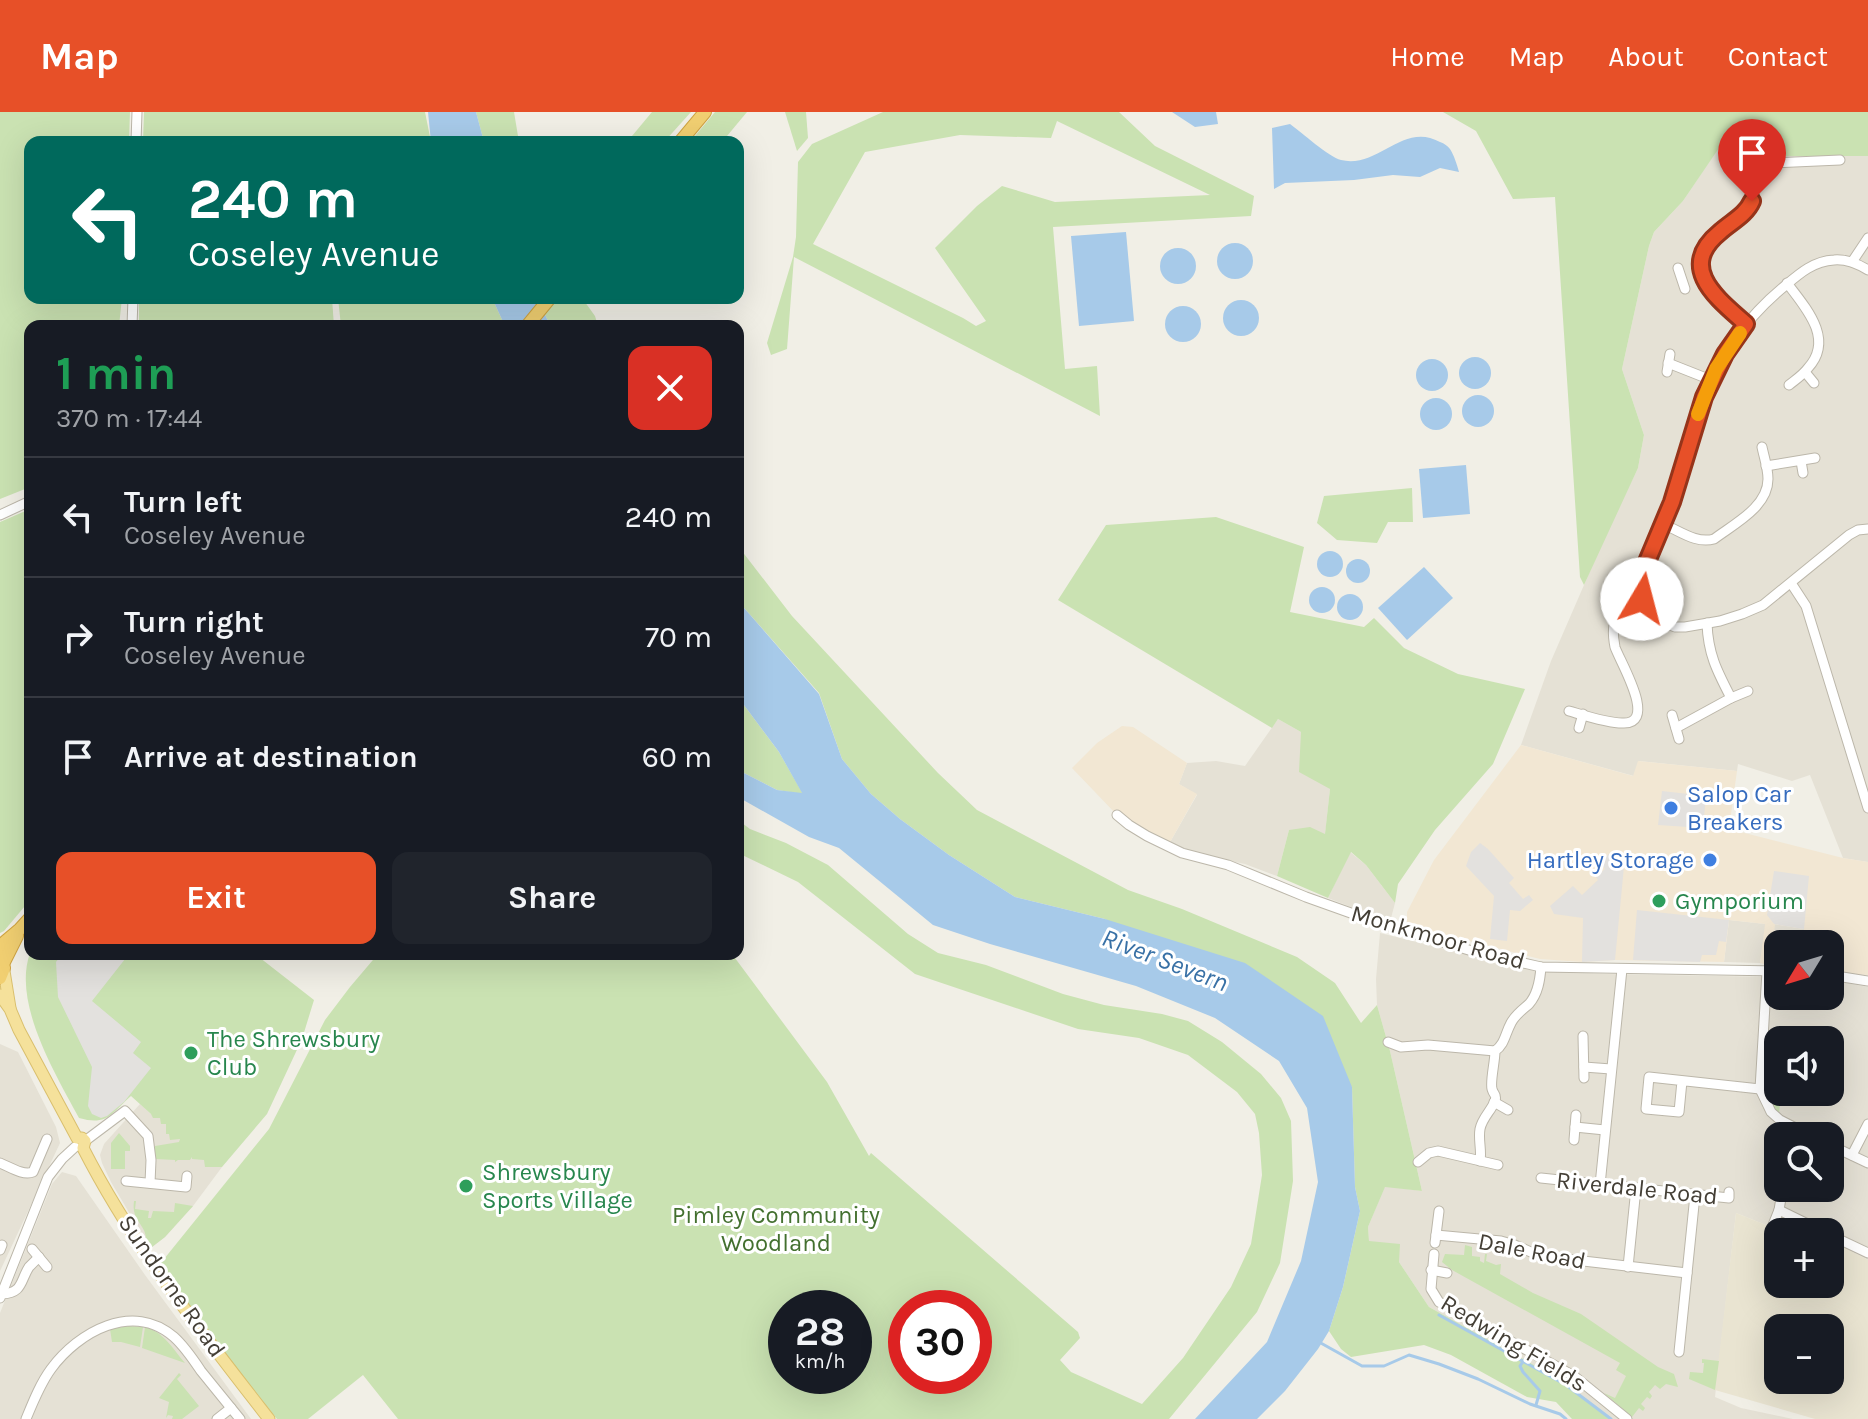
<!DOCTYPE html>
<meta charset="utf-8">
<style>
body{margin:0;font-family:Karla,sans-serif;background:#20242c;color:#f1f3f6;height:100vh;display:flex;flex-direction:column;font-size:30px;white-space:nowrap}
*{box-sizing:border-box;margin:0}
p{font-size:26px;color:#9ea1a6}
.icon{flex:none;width:44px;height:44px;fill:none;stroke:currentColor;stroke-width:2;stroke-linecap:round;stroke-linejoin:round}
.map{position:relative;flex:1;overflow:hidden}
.panel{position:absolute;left:24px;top:208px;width:720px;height:640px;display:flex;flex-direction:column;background:#171b24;border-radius:16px;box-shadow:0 8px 32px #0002}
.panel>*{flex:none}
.hud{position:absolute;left:24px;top:24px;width:720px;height:168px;border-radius:16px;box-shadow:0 8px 32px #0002;background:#00695c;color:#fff;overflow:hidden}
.needle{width:52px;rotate:232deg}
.fabs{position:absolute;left:1764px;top:818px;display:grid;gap:16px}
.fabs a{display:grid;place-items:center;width:80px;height:80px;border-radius:16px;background:#171b24;box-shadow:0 8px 32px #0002;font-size:40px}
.speed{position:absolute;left:768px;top:1178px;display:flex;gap:16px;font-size:40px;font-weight:700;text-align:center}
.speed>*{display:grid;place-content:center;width:104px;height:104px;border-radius:50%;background:#171b24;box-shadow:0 8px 32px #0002;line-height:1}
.speed small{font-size:20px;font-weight:400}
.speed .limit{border:12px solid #d22;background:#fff;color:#111}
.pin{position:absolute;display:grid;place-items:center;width:68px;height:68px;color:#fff;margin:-82px -34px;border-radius:50% 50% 50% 0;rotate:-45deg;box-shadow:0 0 8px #0007}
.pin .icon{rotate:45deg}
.me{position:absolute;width:88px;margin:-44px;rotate:8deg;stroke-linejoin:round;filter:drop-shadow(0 0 6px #0008)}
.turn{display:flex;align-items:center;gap:28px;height:168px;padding:0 32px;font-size:36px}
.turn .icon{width:104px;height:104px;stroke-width:2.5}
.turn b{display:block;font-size:56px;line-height:68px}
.round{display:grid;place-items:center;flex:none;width:84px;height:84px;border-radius:16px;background:#20242c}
.head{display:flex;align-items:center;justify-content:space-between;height:136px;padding:0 32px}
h1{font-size:48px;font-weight:700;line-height:60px;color:#1e9e55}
.cta{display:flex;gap:16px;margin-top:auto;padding:16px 32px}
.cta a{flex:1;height:92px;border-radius:16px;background:#e75028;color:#fff;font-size:32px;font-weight:700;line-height:92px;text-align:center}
.cta a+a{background:#20242c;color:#f1f3f6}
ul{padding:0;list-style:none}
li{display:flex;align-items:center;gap:24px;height:120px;padding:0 32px;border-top:2px solid #363941}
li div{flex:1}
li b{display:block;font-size:30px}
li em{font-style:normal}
header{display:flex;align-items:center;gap:48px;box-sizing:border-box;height:112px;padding:0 40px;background:#e75028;color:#fff}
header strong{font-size:38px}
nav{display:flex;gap:44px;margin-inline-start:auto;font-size:28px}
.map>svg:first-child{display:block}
.residential{fill:#e5e1d5;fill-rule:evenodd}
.commercial{fill:#f2e7d3}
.education{fill:#e9e4d1;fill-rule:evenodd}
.green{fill:#cae2b2;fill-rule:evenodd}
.parking{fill:#e3e1de}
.water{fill:#a7cae9}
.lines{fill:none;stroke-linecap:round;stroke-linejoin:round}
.stream{stroke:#a7cae9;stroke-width:3}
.minor-casing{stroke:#bcb7aa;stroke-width:11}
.major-casing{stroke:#d9bf6d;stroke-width:13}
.highway-casing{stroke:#cfa442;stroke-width:14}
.minor{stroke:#fff;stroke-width:9}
.major{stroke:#f5e19b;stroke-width:11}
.highway{stroke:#f1cf71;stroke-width:12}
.route-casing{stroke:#96341a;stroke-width:20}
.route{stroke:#e75028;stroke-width:14}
.slow{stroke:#f59e0b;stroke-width:14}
.shop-dot{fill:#3f7fe0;stroke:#fff;stroke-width:3}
.leisure-dot{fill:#2e9e5b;stroke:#fff;stroke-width:3}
.labels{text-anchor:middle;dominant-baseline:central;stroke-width:6;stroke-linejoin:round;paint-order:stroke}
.shop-label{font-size:24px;fill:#366cbe;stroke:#fff;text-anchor:start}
.leisure-label{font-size:24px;fill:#27864d;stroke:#fff;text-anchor:start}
.street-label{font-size:24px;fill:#443f36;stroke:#fff}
.park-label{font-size:24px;fill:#43702f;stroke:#fff}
.water-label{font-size:26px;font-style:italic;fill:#3971a6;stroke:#fff}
</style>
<header>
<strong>Map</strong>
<nav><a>Home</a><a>Map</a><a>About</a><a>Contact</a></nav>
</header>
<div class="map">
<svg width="1868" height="1307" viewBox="0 0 1868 1307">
<rect width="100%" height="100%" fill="#f1efe6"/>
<g class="residential">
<path d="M1719,35l36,19 10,-8 24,-2h79v706l-25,-4 -33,-83 -18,6 -54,-17 -1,7 -98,-10 -5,15 -113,-31 30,-84 56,-129 31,-64 6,-33 -22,-66 27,-123 5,-14 29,-31z"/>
<path d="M1278,607l23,13 29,57 -5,46 -36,-5 -12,46 -32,-12 -28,-6 -48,-14 28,-49 -18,-11 8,-21 29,-2 29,5z"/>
<path d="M1350,740l16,13 29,38 -4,15 -4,3 -59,-23z"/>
<path d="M1729,808l37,4 -6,39 -36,-1z"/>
<path d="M1774,812l30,5 -1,15h-25v23l-7,-1z"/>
<path d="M1380,821l150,37 76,4 172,3v19h52v-16l38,7v273l-38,-20v-8h-16l-33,-17 -5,14 -40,-16 -21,184 26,11 52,11h-182l-46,-37 -136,-75 -30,-45 -30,-20 -1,-15 17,-41 37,5 -32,-140 -13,-46 -1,-26zM1778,928h52v52h-52zM1778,1024h52v52h-52z"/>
<path d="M0,932l18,8 38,75 4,16 -60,128z"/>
<path d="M140,992l11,10 6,-5 34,33 31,25 -29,39 -28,31 -13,10 -6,-6 -35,-59 -9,-19 -2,-8 4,-11z"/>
<path d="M62,1060l14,4 69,99 106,144h-251v-106l52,-129z"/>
</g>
<g class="commercial">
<path d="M1122,614l11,1 54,36 -8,21 18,10 -28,50 -52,-29 -45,-47 25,-25z"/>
<path d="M1521,633l112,31 5,-15 99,10 -8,58 114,29 25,4v113l-38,-3v-28h-27l1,-15 -29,-5 -4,42 -11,-3 5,-39 -36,-4 -5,42 -109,-2 -33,2 -42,-3 -133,-34v-13l27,-52z"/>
</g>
<path class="education" d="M1736,1101l40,16 5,-14 33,17h-36v52h52v-44l38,20v159h-53l-100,-29zM1778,1216h52v52h-52z"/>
<g class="green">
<path d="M0,0h130l-1,30h-99v156h92l-3,28h-89v161l-30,12z"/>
<path d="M144,0h281l6,30h-288z"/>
<path d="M476,0h38l5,30h-35z"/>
<path d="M652,0h39l-27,30h-37z"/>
<path d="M715,0h32l-25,30h-32z"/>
<path d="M785,0h21l2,26 -11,13z"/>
<path d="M883,0h236l36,34 99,50 -3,20 -198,11 12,142 32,-3 3,50 -306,-159 -7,92 -16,6 -4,-12 26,-86 3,-20 2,-75 14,-18zM1057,9l153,74 -155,7 -53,-16 -25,20 -42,42 51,73 -10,5 -13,-8 -150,-74 52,-92 95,-17 91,3z"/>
<path d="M1443,0h425v44h-79l-24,2 -10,8 -36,-18 -36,53 -29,31 -5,14 -27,123 22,66 -6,33 -54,117 -4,-8 -25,-380 -42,2 -37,-68z"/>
<path d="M139,186h193l2,28h-195z"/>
<path d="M338,186h154l13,28h-164z"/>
<path d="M539,186h43l13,18 3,10h-47l-5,-9z"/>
<path d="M1412,376l1,34h-25l-11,21 -40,-3 -20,-17 7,-27z"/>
<path d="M30,397v391l-26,31 -4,2v-411z"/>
<path d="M1216,405l88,30 -14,65 74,15 10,-9 30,30 54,26 67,15 -32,75 -58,66 -37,54 -3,19 -29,-38 -15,-13 -23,46 -51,-22 12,-46 21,-3 15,7 5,-45 -31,-17 2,-40 -23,-13 -6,9 -214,-128 48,-75z"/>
<path d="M738,434l54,70 146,157 39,37 151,80 54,19 115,48 38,26 26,40 16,-18 13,46 32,140 -37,-4 -17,40 1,14 31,3 -1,18 30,45 136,75 46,37h-39l-16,-17 -29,-5 -76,-42 -27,-10 -73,12 -10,-8 -12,-18 14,-44 17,-76 -5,-24 -3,-100 -247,-168 -90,-22 -66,-42 -49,-36 -29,-25 -29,-35 -23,-66 -81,-92z"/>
<path d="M738,585l41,55 24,42 -26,-4 -39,-20z"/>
<path d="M738,708l12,9 36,14 42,22 80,69 30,19 48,12 77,29 41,11 58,9 26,7 34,21 39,32 20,24 10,23 2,60 -13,82 -23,49 -88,107h-771l-35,-44 -55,44h-31l-63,-79 -54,-76 109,-135 56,-109 25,-33 28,-33h354l95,128 42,74 2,-3 207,179 2,6 -20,22 11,12 71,32 41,-46 48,-71 20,-43 11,-69 -3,-42 -4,-19 -18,-22 -49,-37 -49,-17 -61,-9 -163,-55 -117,-92 -60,-29zM786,1196h68v68h-68zM906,1196h68v68h-68z"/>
<path d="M30,841l225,1 59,46 -12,39 -35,75 -45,53h-17l-1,-7 -12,-1v-2l-2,3h-12l-3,2v-2l-20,-1v-13l24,-4 1,-3 -10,1 -1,-6h-3v-10h-5l-1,-6h-7l-2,-4 -20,-18c-20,18 -24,30 -52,22 -23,-43 -67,-115 -49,-165z"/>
<path d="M1766,957l12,1v22h3l-2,22c-12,-14 -14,-27 -13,-45z"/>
<path d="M119,1021l11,13v5h-5v18h-14v-26z"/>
<path d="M134,1089h2l-1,8 14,2 -1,7h3l2,-7 21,1 1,-9 18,3 -28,31 -13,10 -6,-6c1,-17 -15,-19 -12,-40z"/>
<path d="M1465,1133l7,2v9l8,1v4l4,2 1,-9h2l-1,7 10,4 5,-1 -1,10 33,19 48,21 77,53 16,7 4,13 -12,-3 -6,5 -5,-4 -6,7 3,4 -2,3 -3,-2 -6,7 4,4 -2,3 -4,-3 -7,9 -28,-24 11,5 11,-22 -10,-6 4,-7 -168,-93 -10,-8 3,-8 19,1z"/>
<path d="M129,1214l14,1 -3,20 -19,-5h-9l-2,-13z"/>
<path d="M145,1215c19,5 28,22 40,36l-43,-15z"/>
<path d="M1702,1247l17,2 -4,29 -26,-11 1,-7 13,1 1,-10h-2z"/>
<path d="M179,1261l2,2 -4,4 22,27 -17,13h-10l1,-3 -5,-1 -2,3 3,-16 -10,-4z"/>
</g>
<g class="parking">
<path d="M1662,679l44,5 -3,32 -45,-3z"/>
<path d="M1480,731l8,6 26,29 -5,5 14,16 6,-4 4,5 -13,11 -10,-1 -3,31 -17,-2 4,-43 -28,-30 5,-14z"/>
<path d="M1609,742l16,2 -10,104 -33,2 1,-44 -29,-4 -4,-8 23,-20 9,9 16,-15 -2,-3 9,-8 -5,-7z"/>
<path d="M1774,759l35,5 -5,53 -30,-5 -7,-9z"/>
<path d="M1637,798l92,10 -3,22 -7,-1 -3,14h-14l-2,7 -67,-2z"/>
<path d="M62,842h67l-37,47 49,41 -8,11 18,15 -27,34 -17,14 -6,2 -9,-4 -4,-8 4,-39 -34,-70 -2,-35z"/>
</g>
<g class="water">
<path d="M428,0h48l8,30h-53z"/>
<path d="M1172,0h44l2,12 -23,3z"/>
<path d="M1290,12c11,8 39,33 51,36 37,9 62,-39 99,-18 3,1 8,4 10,7 4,6 7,16 9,23l-19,-4 -20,9 -27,-2 -39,5 -69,3 -11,6 -2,-61z"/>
<path d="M1126,120l8,89 -55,5 -8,-90z"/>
<circle cx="1235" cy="149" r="18"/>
<circle cx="1178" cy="154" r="18"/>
<path d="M492,186h47l7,19 5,9h-46z"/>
<circle cx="1241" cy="206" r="18"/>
<circle cx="1183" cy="212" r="18"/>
<circle cx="1475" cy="261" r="16"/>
<circle cx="1432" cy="263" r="16"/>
<circle cx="1478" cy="299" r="16"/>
<circle cx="1436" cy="302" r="16"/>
<path d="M1466,353l4,49 -47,4 -4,-49z"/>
<circle cx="1330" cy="452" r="13"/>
<circle cx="1358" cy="459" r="12"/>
<path d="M1424,455l29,31 -46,42 -29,-32z"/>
<circle cx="1322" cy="488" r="13"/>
<circle cx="1350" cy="495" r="13"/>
<path d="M738,489l81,93 23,65 29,35 29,25 49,36 66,42 90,22 140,44 78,53 29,71 3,100 5,24 -17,76 -14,44 -11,18 -33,42 -28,28h-62l72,-77 34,-81 17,-79 -11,-74 -28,-47 -64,-43 -79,-32 -146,-42 -57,-19 -94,-77 -30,-11 -71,-40v-27l39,20 25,3 -23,-41 -41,-55z"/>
</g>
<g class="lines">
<g class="stream">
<path d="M1439,1203l127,70 45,34"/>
<path d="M1319,1230l43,24h22l25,-11 30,9 39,15 52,25 30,10 6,5"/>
<path d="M1524,1248l-4,6 3,6 17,19 -4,14"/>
</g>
<g class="minor-casing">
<g id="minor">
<path d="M136,30l1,-30"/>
<path d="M1852,150l16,-24"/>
<path d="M1678,156l7,21"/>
<path d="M1868,158c-10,-6 -22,-11 -34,-10 -20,1 -34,13 -48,25 -37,30 -65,68 -82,112 -14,34 -19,71 -32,106 -10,25 -22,48 -31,73l-1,7 2,16 4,8 14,14 15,6h10l35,-6 22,-7 21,-9 86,-70 9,-5 10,-1"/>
<path d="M1787,171c18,24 48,56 21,85 -5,7 -13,12 -19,17"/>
<path d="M1746,212c-12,-10 -28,-21 -37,-34 -13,-18 -8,-42 8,-56 10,-9 27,-17 33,-28 9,-16 0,-35 21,-43l69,-3"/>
<path d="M132,214l1,-28"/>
<path d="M1668,251l43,17"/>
<path d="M1667,260l3,-18"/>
<path d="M1805,260l9,11"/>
<path d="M1801,349l2,12"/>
<path d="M1766,354l49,-8"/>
<path d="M0,403l30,-14"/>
<path d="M1663,412c17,7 33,20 51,15 20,-15 54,-32 54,-60 0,-11 -4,-22 -6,-32"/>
<path d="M1791,471l15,23 62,202"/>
<path d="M1731,586l17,-7"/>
<path d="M1569,599c14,4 41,13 55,12 34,0 -5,-63 -9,-76 -2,-10 -3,-22 2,-31 5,-9 17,-13 25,-17"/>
<path d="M1672,603l7,24"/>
<path d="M1579,616l4,-14"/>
<path d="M1676,616l55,-30c-14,-27 -23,-44 -24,-75"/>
<path d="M1117,703l12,10 18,11 35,17 46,12 78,32 70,25 96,29 69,16 237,4"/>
<path d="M1767,859l-7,118 11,23 9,8 31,16"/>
<path d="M1830,863l38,6"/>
<path d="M1583,924l1,42"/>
<path d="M1388,930l13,5 27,-2 67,6"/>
<path d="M1584,955l27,2"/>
<path d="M1682,969l-3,31 -33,-3 3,-32 111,12"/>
<path d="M1494,990l14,8"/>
<path d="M1575,1015l30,3"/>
<path d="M1574,1028l2,-25"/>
<path d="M85,1029l40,-30 23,25 3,24 -1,23"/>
<path d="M1830,1033l38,18"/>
<path d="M1852,1043l16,-31"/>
<path d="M1480,1049c2,-11 -2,-21 0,-32 2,-11 11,-18 15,-28 2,-7 -1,-5 -3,-12 -2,-8 3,-27 3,-38 10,-7 10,-17 16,-28 4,-8 11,-13 18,-19 9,-10 11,-24 12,-37"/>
<path d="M1418,1050l11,-9 9,-2 60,14"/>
<path d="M0,1051c10,4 23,13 33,9l14,-33"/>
<path d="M1541,1066l188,20v-6"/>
<path d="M126,1069l60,6 1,-11"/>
<path d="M1600,1073l22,-216"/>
<path d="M1781,1086l-2,12 45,22"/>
<path d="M1773,1113l6,-15"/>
<path d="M1436,1123l65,6 14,4 25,11 147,17"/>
<path d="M1830,1123l38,18"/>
<path d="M1435,1131l4,-32"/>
<path d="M32,1137l15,18"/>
<path d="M0,1138l2,-5"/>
<path d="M1434,1142l-3,35 8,13 135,74 53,43"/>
<path d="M1628,1155l8,-79"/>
<path d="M1431,1158l16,3"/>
<path d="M2,1182c21,-1 18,-13 27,-27 2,-2 9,-9 10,-10"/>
<path d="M0,1186l48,-121 14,-18 13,-12"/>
<path d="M1679,1240l16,-157"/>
<path d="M26,1307c7,-17 14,-35 25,-50 27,-37 82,-68 123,-32 10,9 19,22 27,34 13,16 26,32 39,48"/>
<path d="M217,1307l14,-11"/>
</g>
</g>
<g class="major-casing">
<g id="major">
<path d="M4,859l6,37"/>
<path d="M0,883l10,14 9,21 58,108h5l3,3 -2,7c50,98 119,185 186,271"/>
</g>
</g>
<g class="highway-casing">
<g id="highway">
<path d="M680,30l25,-30"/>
<path d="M527,214l23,-28"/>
<path d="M0,834l20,-17 10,-11"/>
<path d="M0,844l4,12 -4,10"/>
<path d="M4,850l13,-26"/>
</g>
</g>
<use href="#minor" class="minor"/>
<use href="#major" class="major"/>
<use href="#highway" class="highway"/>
</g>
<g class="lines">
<g class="route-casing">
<path id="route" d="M1642,487l-1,-23 31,-74 32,-105 21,-43 21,-30c-28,-25 -70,-56 -26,-92 11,-10 26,-17 32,-31"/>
</g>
<use href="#route" class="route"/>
<path class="slow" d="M1698,302l18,-45 24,-36"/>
</g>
<g class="shop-dot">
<circle cx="1671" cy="696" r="8"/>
<circle cx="1710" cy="748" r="8"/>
</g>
<g class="leisure-dot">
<circle cx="1659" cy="789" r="8"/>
<circle cx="191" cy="941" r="8"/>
<circle cx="466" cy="1074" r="8"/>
</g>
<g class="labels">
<g class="shop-label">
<text x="1687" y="682">Salop Car<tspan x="1687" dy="28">Breakers</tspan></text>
<text x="1694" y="748" text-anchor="end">Hartley Storage</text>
</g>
<g class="leisure-label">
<text x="1675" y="789">Gymporium</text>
<text x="207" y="927">The Shrewsbury<tspan x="207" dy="28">Club</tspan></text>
<text x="482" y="1060">Shrewsbury<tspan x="482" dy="28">Sports Village</tspan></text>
</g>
<g class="street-label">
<text transform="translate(1438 825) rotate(16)">Monkmoor Road</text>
<text transform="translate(1637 1076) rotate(6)">Riverdale Road</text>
<text transform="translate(1532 1139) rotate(11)">Dale Road</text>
<text transform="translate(172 1174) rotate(55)">Sundorne Road</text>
<text transform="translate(1514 1231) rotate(31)">Redwing Fields</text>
</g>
<g class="park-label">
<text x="776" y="1103">Pimley Community<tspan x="776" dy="28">Woodland</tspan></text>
</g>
<g class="water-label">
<text transform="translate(1165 848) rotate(21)">River Severn</text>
</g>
</g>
</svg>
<div class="fabs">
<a><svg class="needle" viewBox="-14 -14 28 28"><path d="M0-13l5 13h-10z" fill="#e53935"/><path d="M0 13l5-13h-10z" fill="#9ea1a6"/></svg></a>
<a><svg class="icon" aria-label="sound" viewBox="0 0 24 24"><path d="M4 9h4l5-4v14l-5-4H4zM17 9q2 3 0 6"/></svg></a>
<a><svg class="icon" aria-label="search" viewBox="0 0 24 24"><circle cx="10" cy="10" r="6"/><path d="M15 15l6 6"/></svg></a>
<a>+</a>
<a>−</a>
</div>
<div class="speed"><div>28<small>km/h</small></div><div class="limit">30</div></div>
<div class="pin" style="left:1752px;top:89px;background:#d93025"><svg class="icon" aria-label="arrive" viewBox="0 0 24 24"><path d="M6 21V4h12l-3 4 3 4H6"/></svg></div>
<svg class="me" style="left:1642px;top:487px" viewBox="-20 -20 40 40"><circle r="19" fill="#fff"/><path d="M0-13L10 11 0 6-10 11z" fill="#e75028"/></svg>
<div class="hud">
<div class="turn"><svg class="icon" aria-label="left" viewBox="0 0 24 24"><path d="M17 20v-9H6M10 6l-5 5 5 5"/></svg><div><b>240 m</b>Coseley Avenue</div></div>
</div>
<section class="panel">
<div class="head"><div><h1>1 min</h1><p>370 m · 17:44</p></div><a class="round" style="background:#d93025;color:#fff"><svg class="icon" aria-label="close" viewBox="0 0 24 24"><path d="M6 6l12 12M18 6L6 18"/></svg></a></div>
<ul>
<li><svg class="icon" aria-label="left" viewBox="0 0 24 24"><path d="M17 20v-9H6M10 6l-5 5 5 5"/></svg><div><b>Turn left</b><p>Coseley Avenue</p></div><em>240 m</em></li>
<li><svg class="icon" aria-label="right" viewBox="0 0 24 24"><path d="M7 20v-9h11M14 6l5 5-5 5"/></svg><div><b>Turn right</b><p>Coseley Avenue</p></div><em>70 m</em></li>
<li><svg class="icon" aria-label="arrive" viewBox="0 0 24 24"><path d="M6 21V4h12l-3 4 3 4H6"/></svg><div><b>Arrive at destination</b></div><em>60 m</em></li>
</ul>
<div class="cta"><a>Exit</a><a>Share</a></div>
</section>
</div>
